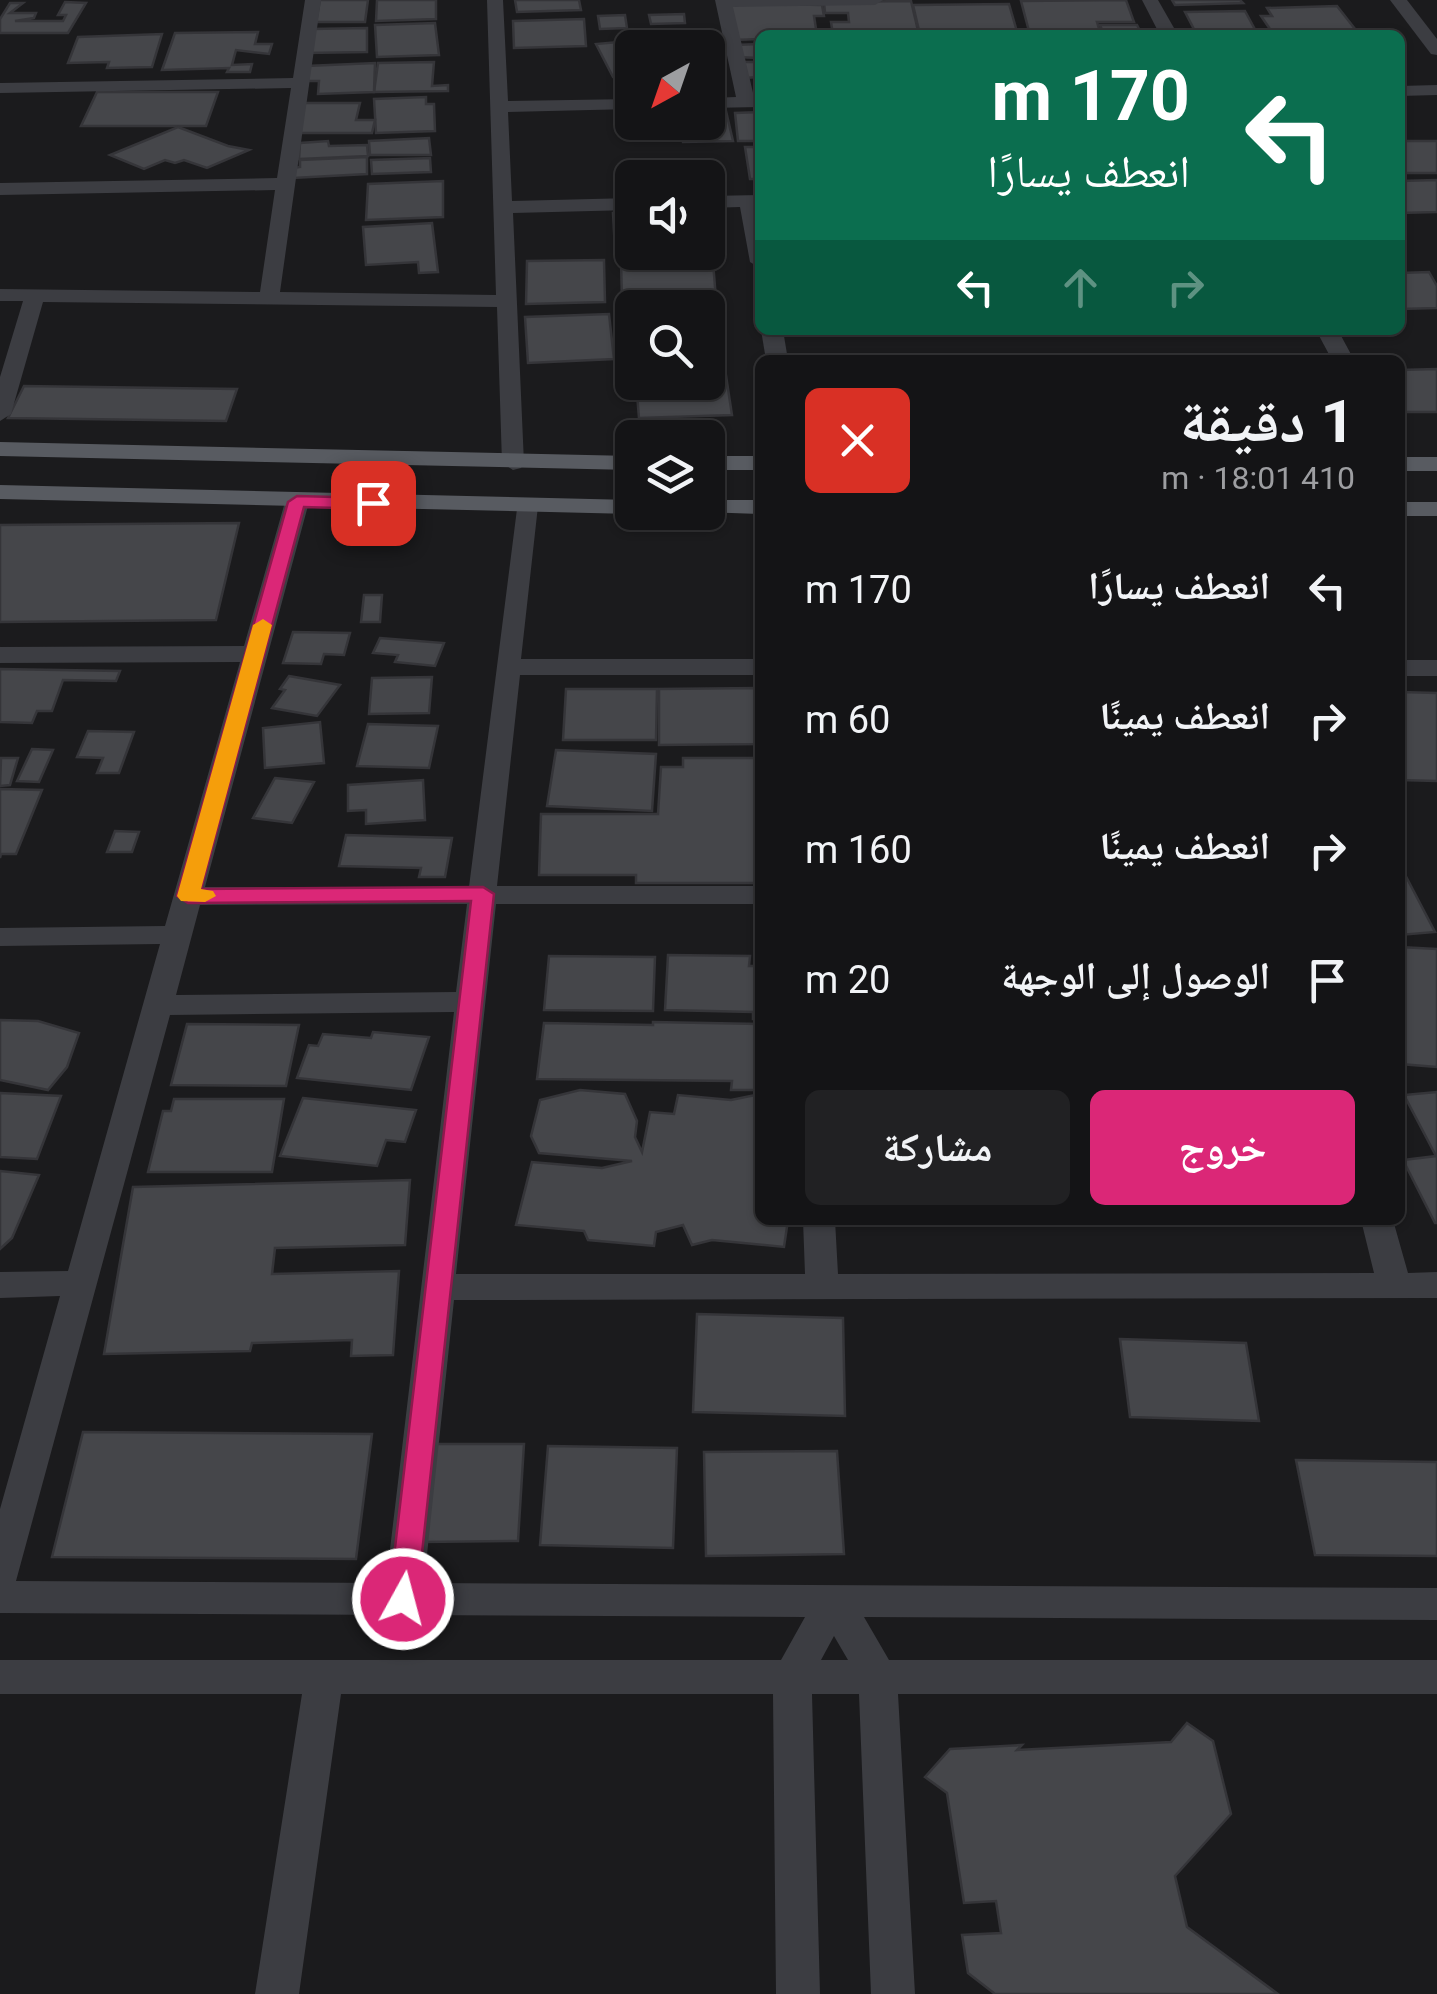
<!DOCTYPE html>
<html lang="ar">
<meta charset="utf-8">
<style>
body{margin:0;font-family:Roboto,"Noto Naskh Arabic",sans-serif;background:#212123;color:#f1f3f6;direction:rtl;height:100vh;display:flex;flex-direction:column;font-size:38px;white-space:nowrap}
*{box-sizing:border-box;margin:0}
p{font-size:32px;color:#9d9ea1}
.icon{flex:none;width:55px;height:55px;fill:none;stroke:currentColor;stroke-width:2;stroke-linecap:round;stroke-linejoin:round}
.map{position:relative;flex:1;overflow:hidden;direction:ltr}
.details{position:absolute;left:755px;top:355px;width:650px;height:870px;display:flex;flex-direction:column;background:#141416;border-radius:15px;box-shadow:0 2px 8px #0004,0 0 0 2px #333335;direction:rtl}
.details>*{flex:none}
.top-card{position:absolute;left:755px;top:30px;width:650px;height:305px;border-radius:15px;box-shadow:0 2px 8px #0004,0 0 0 2px #333335;direction:rtl;background:#0b6e4f;color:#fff;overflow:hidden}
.needle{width:65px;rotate:220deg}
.fabs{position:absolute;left:615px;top:30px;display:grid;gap:20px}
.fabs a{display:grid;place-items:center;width:110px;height:110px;border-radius:15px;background:#141416;box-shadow:0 2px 8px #0004,0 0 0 2px #333335;font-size:50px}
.pin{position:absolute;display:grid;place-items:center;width:85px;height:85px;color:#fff;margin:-42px;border-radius:20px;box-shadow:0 5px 15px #0006}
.me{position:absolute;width:110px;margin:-55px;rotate:7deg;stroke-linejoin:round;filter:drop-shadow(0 0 8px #0008)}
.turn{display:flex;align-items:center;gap:35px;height:210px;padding:0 50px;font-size:45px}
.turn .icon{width:130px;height:130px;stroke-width:2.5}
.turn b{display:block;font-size:70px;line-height:85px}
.lanes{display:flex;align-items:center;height:95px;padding:0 50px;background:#0003;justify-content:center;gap:50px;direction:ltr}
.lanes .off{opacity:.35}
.round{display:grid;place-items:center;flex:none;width:105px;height:105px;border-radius:15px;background:#212123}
.overview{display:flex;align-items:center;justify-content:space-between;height:170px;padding:0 50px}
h1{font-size:60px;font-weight:700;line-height:75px}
.cta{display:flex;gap:20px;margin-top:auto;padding:20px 50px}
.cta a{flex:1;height:115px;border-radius:15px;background:#db2777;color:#fff;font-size:40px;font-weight:700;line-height:115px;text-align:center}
.cta a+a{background:#212123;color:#f1f3f6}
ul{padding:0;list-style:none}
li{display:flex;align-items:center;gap:30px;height:130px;padding:0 50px}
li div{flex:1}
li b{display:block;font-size:38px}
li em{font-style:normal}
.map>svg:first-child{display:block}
.building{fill:#45464a;stroke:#353539;stroke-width:2.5}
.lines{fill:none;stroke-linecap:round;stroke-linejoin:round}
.minor{fill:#3c3d42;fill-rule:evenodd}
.primary{fill:#585b61;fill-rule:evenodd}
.route{fill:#db2777;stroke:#8e194d;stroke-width:2.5}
.slow{fill:#f59e0b}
</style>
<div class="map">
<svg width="1437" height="1994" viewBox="0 0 1437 1994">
<rect width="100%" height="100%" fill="#1b1b1d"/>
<g class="building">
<path d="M320,0h48l-3,22h-49z"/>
<path d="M377,0h59v19l-60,2z"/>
<path d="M515,0h64l2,10 -64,2z"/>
<path d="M1126,0l8,22h-37l4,13h-71l-9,-34z"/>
<path d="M1172,0h68l3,3 -68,2z"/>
<path d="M911,1l8,34h-86l-2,-13h18l-1,-9h-23l-1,-11z"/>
<path d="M65,2l21,1 -18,30h-68v-14l10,-16h13l-13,10h26l-2,5 -19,3h48l3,-6h-8z"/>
<path d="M728,3l94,2 2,11h-10l3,19h-57v4l-26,1z"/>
<path d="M1009,4l9,31h-98l-7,-30z"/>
<path d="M1337,6l22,28 -85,1 -13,-19h11l-5,-8z"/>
<path d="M1245,11l13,24h-61l-12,-23z"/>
<path d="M684,14l1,9 -34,1 -2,-9z"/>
<path d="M625,15l2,13 -27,1 -2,-13z"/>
<path d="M584,19l2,27 -72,2 -1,-27z"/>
<path d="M435,23l4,32 -62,2 -2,-32z"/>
<path d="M1100,25h37l5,10h-38z"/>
<path d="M367,28v24l-60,1 4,-24z"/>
<path d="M258,32l-3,12h17l-3,10 -33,-4 -4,15 20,-1 -2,8h-23l2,-4 -67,2 13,-37z"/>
<path d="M162,34l-10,33 -45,1 2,-6 -41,1 10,-26z"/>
<path d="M651,39l3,5 25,-2 3,5 -50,1v27l-19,2 -17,-33z"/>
<path d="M760,44v33l-16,1 -3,-16h18l-1,-4 -21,-1 -3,-12z"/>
<path d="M434,62l-2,24 16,-1v6l-74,1 4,-29z"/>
<path d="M375,63l-1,29 -56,2 1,-13h-16l3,-15z"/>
<path d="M97,92h121l-12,34h-125z"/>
<path d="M426,97v7h8l1,27 -59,2 -2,-34z"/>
<path d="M299,103h61l-4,17h19l-3,13h-77z"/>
<path d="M726,111l7,30 -50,1 -4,-20h29v-10z"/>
<path d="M760,112v29h-22l-3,-28z"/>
<path d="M178,127l50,19 21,4 -42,18 -23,-8 -9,3 -10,-3 -21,9 -34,-14z"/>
<path d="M429,138l2,17h-61l-1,-14z"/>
<path d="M328,141l1,5 38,-1 1,11 -69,3 1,-16z"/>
<rect x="1400" y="141" width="37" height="32"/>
<path d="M745,147h15v32h-10z"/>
<path d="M367,157v17l-74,4v-10l7,-1v-7z"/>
<path d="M430,158l1,14 -59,2 -1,-14z"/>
<path d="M1437,180v32l-37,1v-32z"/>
<path d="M443,181v36l-77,3 2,-36z"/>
<path d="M613,213h19v36l-17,1z"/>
<path d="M432,223l6,49 -19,1 -1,-11 -52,3 -3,-38z"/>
<path d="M604,260l1,42 -79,2 1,-43z"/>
<path d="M659,260l54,2 3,37 -94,1 -1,-39z"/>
<path d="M1429,272l8,14v22l-37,1v-36z"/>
<path d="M609,314l5,45 -86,4 -3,-46z"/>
<path d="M725,369l7,46 -93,3 -3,-36h72v-12z"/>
<path d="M1437,369v43h-31l-6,-11v-31z"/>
<path d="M24,386l213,3 -11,32 -218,-3z"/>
<path d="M239,523l-23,97 -216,2v-97z"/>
<path d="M364,595h18l-2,27h-19z"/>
<path d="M293,632l57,1 -6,22 -20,-1 -3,10 -38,-1z"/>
<path d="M380,638l64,5 -9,23 -40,-4 3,-7 -25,-2z"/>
<path d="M0,669l120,2 -4,10 -53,-1 -11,31h-15l-5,12 -32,-1z"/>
<path d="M289,676l51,9 -23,31 -45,-8 13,-18 -5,-1z"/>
<path d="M432,677l-3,36 -60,1 3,-36z"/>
<path d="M758,688l2,56 -101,1v-56z"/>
<path d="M566,689h91l-1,51h-93z"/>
<path d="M1400,692l37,1v88l-37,-1z"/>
<path d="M320,722l4,41 -59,5 -2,-40z"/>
<path d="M368,724l70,2 -9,42 -72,-2z"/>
<path d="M88,731l46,1 -15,41h-22l6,-15 -26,-1z"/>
<path d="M32,749l21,1 -14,32 -22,-1z"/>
<path d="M556,750l100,4 -4,57 -105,-5z"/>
<path d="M1,758h17l-8,27 -10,1z"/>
<path d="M683,758h77v125h-124v-8h-97l2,-61h117l3,-47h22z"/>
<path d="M275,778l39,4 -22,41 -39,-5z"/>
<path d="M423,780l2,40 -59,4v-14l-18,1v-26z"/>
<path d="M0,789l42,1 -26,64h-15l-1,4z"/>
<path d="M115,831l24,1 -7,20h-25z"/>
<path d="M346,835l106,3 -7,39h-26l2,-9 -82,-2z"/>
<path d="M1400,865l35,67 -35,3z"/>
<path d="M1400,947l37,2v118l-37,-3z"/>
<path d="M668,955l82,1 -1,10h11v53h-7v-7l-88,-2z"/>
<path d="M549,956l106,1 -2,54 -109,-1z"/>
<path d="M0,1020l38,1 41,12 -12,34 -19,23 -48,-10z"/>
<path d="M653,1022l107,2v66h-29l1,-9 -195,-2 7,-56 109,2z"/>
<path d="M187,1024l112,1 -13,61 -115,-1z"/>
<path d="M373,1032l56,5 -18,53 -114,-12 12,-33 9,1 5,-12 48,4z"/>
<path d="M580,1090l45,4 12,27 -2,16 7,15 8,-40 24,2 4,-19 53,5 29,-6v126h28l-4,27 -72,-7 -20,5 -9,-20 -27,7 -2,14 -66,-6 -4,-9 -68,-6 16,-63 70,6 30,-7 -93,-8 -8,-17 9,-36z"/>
<path d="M1437,1092v131h-2l-32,-63 33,-4 -32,-61z"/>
<path d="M0,1093l61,3 -24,63 -37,-2z"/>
<path d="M303,1098l113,12 -11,32 -19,-2 -9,26 -97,-10z"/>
<path d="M174,1099h110l-12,73h-124l15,-61h8z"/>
<path d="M0,1171l39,4 -27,63 -12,11z"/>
<path d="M410,1180l-5,65 -130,3 -3,26 127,-3 -6,84 -42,1 1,-16 -100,3 -2,8 -146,3 29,-167z"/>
<path d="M697,1314l146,4 2,98 -152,-4z"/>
<path d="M1120,1339l126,4 13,78 -129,-4z"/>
<path d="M83,1432l289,2 -16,125 -304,-2z"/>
<path d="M431,1444h93l-6,97 -96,1z"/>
<path d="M548,1446l129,2 -4,100 -133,-3z"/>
<path d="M837,1451l7,103 -138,2 -2,-104z"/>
<path d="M1296,1460l141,2v94l-122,-1z"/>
<path d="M1187,1723l26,18 18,73 -56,62 12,51 91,67h-283l-27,-21 -6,-38 39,-2 -5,-32 -32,2 -17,-110 -22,-16 25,-28 72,-4 -5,5 154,-8z"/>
</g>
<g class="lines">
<g class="minor">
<path d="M305,0h16l-41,292 216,3 -9,-295h16l5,101 124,-2v10l-124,3 4,89 120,-3v12l-119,3 11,250 -3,5 -8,2 -11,-7 -5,-156 -454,-5 -32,112 -11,7v-44l23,-76h-23v-12l260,3 15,-102 -275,5v-12l277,-5 14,-90 -291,5v-10l293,-5z"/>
<path d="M715,0h168l-8,5 -142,2 21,90h6v10l-52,1v-10l28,-1z"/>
<path d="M1142,0h16l20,35h-18z"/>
<path d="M1390,0h17l30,39v16l-6,-1z"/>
<path d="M1437,85v10l-37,1v-10z"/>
<path d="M760,195v73l-10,-6 -10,-55 -32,1v-12z"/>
<path d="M761,330h22l5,30h-22z"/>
<path d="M1316,330h22l16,30h-22z"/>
<path d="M297,495l12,7 -104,385h264l49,-386 8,-2 12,7 -17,153h239v16h-240l-23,211h263v18h-264l-40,370h349l-2,-54h32l3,54 536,-1 -13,-53h32l15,53 29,-1v26l-983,2 -30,283 1013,5v32l-573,-3 25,43h548v34h-539l17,300h-44l-12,-300h-47l8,300h-44l-3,-300h-432l-42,300h-44l47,-300h-302v-34h781l24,-43 -805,-4v-104l60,-213 -60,2v-26l68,-1 92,-327 -160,2v-18l165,-2 75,-264 -240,1v-16l244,-1 41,-144zM467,904l-11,88 -280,3 24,-90zM454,1012l-68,571 -370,-2 154,-566zM834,1636l14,24h-27z"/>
<rect x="1400" y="660" width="37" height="16"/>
</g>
<g class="primary">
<path d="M0,442l632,14v14l-632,-14z"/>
<rect x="708" y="456" width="52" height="14"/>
<rect x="1400" y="457" width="37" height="14"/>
<path d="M0,485l632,15v12h6l-6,2 -632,-15z"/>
<path d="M708,500h52v14l-58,-2h6z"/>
<rect x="1400" y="502" width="37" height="14"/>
</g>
</g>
<path class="route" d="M297,496l76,2 9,5 -9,6 -69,-2 -103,382 282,-2 11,7 -77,705 -4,9 -10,3 -10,-3 -4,-9 82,-698 -283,2 -11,-7 111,-394z"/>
<path class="slow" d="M263,619l9,6 -71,264 12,2 3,5 -11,6 -24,-1 -4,-5 76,-271z"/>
</svg>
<div class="fabs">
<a><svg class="needle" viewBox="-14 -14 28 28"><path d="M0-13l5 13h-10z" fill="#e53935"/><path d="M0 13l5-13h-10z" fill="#9d9ea1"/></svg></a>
<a><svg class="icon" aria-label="sound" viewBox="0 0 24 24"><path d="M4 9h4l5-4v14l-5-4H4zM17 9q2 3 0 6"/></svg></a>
<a><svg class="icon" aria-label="search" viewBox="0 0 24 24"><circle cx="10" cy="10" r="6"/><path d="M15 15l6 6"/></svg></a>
<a><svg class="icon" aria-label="layers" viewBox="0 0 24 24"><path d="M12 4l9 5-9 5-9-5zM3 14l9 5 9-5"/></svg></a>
</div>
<div class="pin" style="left:373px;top:503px;background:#d93025"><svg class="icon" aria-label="arrive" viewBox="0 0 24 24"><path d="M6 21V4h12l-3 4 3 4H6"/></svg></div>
<svg class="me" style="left:403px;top:1599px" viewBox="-20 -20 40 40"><circle r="17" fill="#db2777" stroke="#fff" stroke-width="3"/><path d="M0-11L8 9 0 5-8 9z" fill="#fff"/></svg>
<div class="top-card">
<div class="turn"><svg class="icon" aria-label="left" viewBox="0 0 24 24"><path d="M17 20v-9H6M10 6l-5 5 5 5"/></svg><div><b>170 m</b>انعطف يسارًا</div></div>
<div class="lanes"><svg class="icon" aria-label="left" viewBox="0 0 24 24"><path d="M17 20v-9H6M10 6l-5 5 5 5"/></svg><svg class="icon off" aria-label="ahead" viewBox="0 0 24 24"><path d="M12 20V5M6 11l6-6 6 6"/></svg><svg class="icon off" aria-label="right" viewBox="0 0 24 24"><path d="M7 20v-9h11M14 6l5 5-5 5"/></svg></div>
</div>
<section class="details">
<div class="overview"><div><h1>1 دقيقة</h1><p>410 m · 18:01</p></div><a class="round" style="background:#d93025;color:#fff"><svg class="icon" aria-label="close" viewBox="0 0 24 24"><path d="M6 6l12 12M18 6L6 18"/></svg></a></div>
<ul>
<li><svg class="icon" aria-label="left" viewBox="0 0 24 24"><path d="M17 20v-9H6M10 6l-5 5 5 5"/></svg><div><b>انعطف يسارًا</b></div><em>170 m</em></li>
<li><svg class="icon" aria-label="right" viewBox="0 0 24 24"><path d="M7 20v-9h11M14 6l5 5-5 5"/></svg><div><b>انعطف يمينًا</b></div><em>60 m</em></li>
<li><svg class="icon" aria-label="right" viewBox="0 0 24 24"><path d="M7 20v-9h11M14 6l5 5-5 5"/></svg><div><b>انعطف يمينًا</b></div><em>160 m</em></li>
<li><svg class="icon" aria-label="arrive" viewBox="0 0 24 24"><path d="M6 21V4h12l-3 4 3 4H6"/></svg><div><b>الوصول إلى الوجهة</b></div><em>20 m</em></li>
</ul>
<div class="cta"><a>خروج</a><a>مشاركة</a></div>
</section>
</div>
